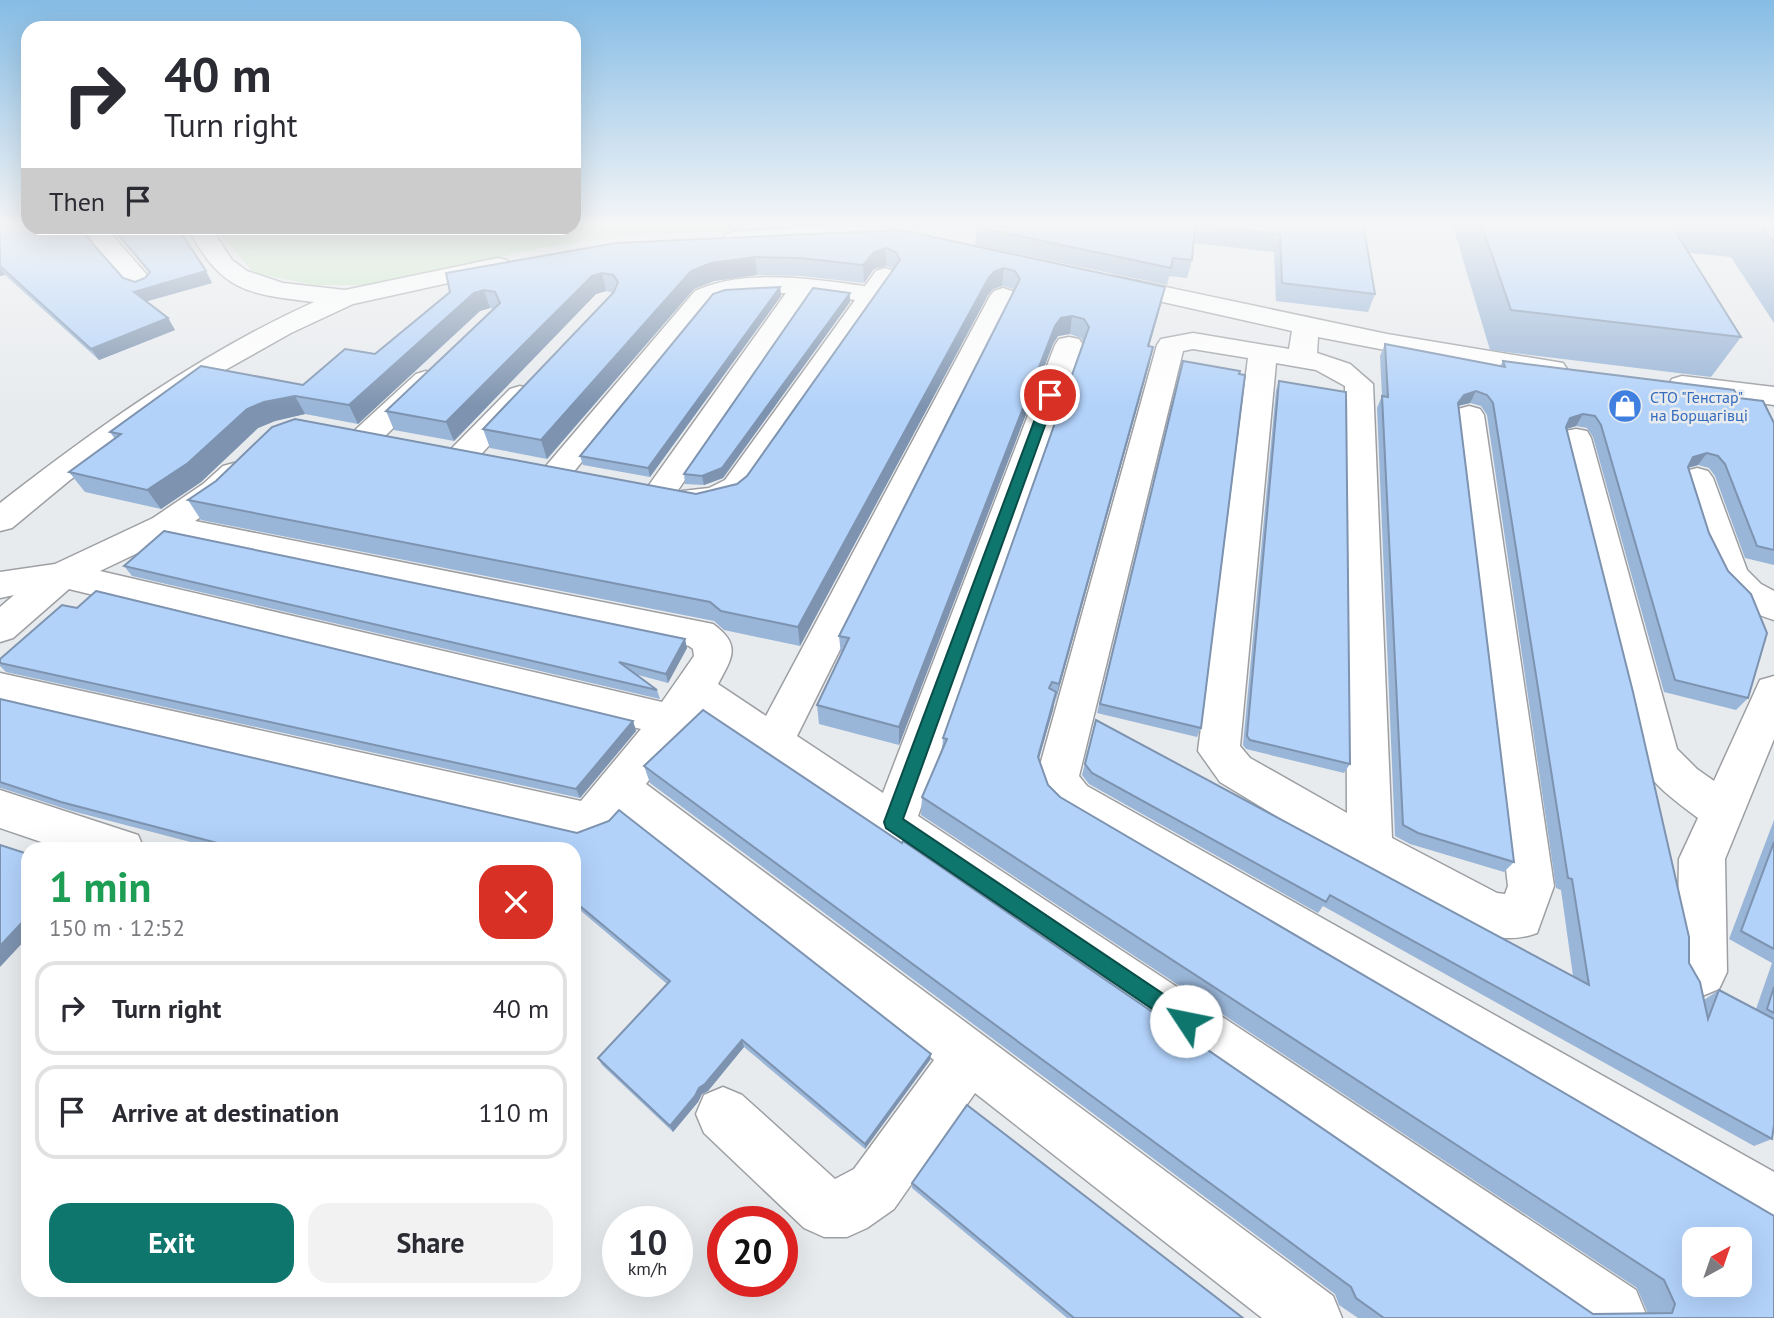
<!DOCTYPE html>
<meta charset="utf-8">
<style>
body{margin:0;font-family:"PT Sans",sans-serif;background:#f2f2f3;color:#2b2b33;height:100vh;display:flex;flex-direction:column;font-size:26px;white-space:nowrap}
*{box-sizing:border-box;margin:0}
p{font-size:23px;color:#7c7c81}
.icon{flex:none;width:38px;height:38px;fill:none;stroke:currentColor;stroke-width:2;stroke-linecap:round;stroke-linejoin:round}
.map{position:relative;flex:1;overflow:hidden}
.side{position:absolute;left:21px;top:842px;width:560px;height:455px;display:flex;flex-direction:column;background:#fff;border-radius:21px;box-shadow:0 7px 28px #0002}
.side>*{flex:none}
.hud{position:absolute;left:21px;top:21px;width:560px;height:214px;border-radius:21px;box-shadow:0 7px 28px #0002;background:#fff;color:#2b2b33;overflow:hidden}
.needle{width:46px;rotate:40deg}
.fabs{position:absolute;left:1682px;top:1227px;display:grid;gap:14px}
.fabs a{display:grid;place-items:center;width:70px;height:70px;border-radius:14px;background:#fff;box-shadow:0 7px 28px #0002;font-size:35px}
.speed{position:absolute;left:602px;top:1206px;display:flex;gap:14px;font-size:35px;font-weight:700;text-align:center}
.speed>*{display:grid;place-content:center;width:91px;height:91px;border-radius:50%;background:#fff;box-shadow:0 7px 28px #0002;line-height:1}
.speed small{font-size:18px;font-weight:400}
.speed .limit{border:10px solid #d22;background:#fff;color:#111}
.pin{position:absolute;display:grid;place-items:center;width:60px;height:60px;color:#fff;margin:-30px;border:4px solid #fff;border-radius:50%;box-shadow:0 2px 7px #0007}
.me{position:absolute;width:77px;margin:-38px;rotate:304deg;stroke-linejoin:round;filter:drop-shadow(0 0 5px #0008)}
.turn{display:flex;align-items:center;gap:24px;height:147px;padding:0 28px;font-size:32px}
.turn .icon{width:91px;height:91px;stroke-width:2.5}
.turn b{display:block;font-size:49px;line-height:60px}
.then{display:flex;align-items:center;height:66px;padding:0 28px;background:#0003;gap:14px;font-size:26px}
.round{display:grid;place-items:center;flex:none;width:74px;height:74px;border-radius:21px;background:#f2f2f3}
.head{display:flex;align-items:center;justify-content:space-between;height:119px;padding:0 28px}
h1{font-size:42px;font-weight:700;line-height:52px;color:#1e9e55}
.primary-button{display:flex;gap:14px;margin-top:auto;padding:14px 28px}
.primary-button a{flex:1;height:80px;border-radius:21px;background:#0f766e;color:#fff;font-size:28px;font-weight:700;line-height:80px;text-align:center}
.primary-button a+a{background:#f2f2f3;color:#2b2b33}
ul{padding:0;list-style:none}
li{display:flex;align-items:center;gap:21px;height:94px;margin:0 14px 10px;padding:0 14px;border:4px solid #e1e1e2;border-radius:21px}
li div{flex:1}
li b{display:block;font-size:26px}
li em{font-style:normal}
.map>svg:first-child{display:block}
.green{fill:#c4e6c0}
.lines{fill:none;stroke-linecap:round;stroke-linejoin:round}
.minor-casing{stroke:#9d9fa3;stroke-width:3}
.minor{fill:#fff;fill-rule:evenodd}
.wall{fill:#99b5d7}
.shaded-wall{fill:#7d93af}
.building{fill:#b2d2fa;stroke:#7d93af;stroke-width:2;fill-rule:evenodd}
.route{fill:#0f766e;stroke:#0a4d48;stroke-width:2}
.labels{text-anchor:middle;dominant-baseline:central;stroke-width:5;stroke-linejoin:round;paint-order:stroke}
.far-shop-label{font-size:16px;fill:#366cbe;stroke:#e8ebee;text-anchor:start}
</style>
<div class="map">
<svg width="1774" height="1318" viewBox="0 0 1774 1318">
<rect width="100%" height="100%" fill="#e8ebee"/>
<path class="green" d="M574,223h214l-13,6 -141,6 -77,10 -190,40h-52l-61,-12 -39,-45h359z"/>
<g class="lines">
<g class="minor-casing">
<g id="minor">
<path d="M862,223l68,15 4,5 -4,5 -8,2 -64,-14 -123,10 -8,-2 -4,-5 4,-5 8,-2z"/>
<path d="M86,228h22l5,8 41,47 -4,5 -9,3 -9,-3 -38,-44z"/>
<path d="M188,228h23l21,32 15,11 36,12 62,7 153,-32 9,2 3,5 -3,5 -9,2 -145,32 -62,29 -73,41 -148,106 -58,48 -12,3v-28c98,-76 201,-150 314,-201 -68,-8 -93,-11 -126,-74z"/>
<path d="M885,268l9,3 4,5 -151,218c-21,12 -40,19 -65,13l-4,-8 4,-8 27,-3 16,-8 130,-180 -43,-6 -140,205 -12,3 -12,-3 -4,-7 142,-199 -60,3 -13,5 -146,179 -11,3 -11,-3 -5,-7 155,-182c49,-23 118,-12 170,-5l11,-15z"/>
<path d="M1114,276l273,58 176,29 4,6 -4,6 -10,3 -111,-17 -124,-24 -1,16 33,11 23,20 19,454 105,55 8,1 3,-8 -54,-471 4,-6 11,-3 11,3 4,6 70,471 -17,47c-22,8 -40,6 -62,-2l-121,-68 -134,-81 -22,-31 50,-393 -55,-9 -10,2 -104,425 8,10 687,386v49l-12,5 -20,-9 -685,-405 -11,-11 -9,-25 120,-431 4,-6 32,-6 96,16 3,-18 -187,-42 -4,-5 4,-5zM1276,363l40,7 29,16 2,427 -97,-55 -10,-12z"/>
<path d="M1003,288l9,3 4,5 -219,440 86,57 172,-448 4,-6 10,-2 10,2 4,6 -165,471 718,474 9,22 -3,6h-72l-871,-605 -53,71 687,512 9,22h-80l-287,-225 -81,116 -27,19 -20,9h-23l-20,-9 -100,-95 -8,-19 8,-19 19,-8 19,8 93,84 19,-10 80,-109 -312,-245 -10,12 -30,12 -582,-136v-30l581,128 60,-72 -572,-140 -56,49 -13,4v-35l14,-12 -14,3v-26l55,-8 98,-46 50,-34 20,-18 11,-3 11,3 5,7c-13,20 -35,34 -55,48l518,103c29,21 19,34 5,60l48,32 224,-420 4,-5zM169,538l520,108 4,3 1,7 -32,46 -562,-131z"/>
<path d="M426,371l10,3 4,6 -4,6 -59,58 -11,2 -11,-2 -4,-7 4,-7 61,-56z"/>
<path d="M1682,376l92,11v18l-102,-14 -4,-6 4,-6z"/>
<path d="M520,386l10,3 5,6 -5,6 -56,61 -11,3 -11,-3 -5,-7 5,-7 58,-59z"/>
<path d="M1576,429l11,2 4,7 86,311 20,20 17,12 46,-101 14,-4v63l-49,120 2,113 -8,17 -17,7 -17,-7 -8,-17 2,-113 19,-41c-24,-18 -48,-35 -61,-61l-76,-319 4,-7z"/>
<path d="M1697,468l11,3 5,7 34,92 14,14 13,7v29c-69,-20 -73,-82 -93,-142l5,-7z"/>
<path d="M0,790l138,45 6,14h-82l-62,-21z"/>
</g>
</g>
<use href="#minor" class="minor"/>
</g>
<g class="wall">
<path d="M1037,223h326l12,71 -7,18 -92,-11 -2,-49 -81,-9 -1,17 -5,18 -18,-2 -2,9 -192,-40 2,-18 60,-2z"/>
<path d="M1452,223h322v100l-43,-66 -42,-4 52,84 -30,40 -221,-27z"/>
<path d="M0,226l90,14 33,38 12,4 10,-4 4,-5 -38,-45h67l34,55 -65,18 21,17 7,12 -76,30 -94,-85 -5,1z"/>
<path d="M901,230l264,57 -16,59 4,1 -4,18 -110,394 9,26 12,12 714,521h-416l-19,-13 -4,-11 -685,-511 -6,-17 949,548 54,-1v-2l-10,-23 -716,-473 1,-18 20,-47 1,-12 140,-396 -2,-4 -11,-4 -12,2 -5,8 -154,401 -80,-21 -2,-19 24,-50 -2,-19 175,-345 -1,-2 -11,-3 -9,3 -5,6 -188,351 -76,-16 -10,-9 -513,-101 -13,-20 508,-6 41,-10 10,-8 147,-207 -8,-3 -12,3 -10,14 -63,-7 -44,-1 -43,6 -20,8 -147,170 -57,-11 -7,-19 130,-136 -7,-2 -10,3 -142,147 -60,-11 -8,-19 107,-102 -3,-1 -10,3 -122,113 -53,-10 -30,7 -17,7 -57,54 -40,27 -76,-17 -16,-20 46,-33 -5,-7 193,-47 72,-31 75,-62z"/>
<path d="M780,287l1,9 -131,181 -67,-12 -3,-9z"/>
<path d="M850,302l-127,176 -19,7 -19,-1 -1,-10z"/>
<path d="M1385,344l115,22 3,-5 236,37 35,25v142l-29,-7 -30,-82 -6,-8 -11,-3 -10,3 60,230 -12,12 -72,-18 -71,-255 -6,-9 -11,-2 -9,3 122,534 15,37 15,-10 37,19 16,-46 -43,-24 45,-119v305l-2,14 -18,7 -431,-240 -5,7 -229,-129 -7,-9 14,-55 477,256 -12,-86 -5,-2 -69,-473 -6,-9 -11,-3 -12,3 56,456 -10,10 -94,-28 -15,-8 -18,-428 5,-12 -2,-40z"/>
<path d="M1183,361l56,13 -38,354 -4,9 -100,-24z"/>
<path d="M1279,381l71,383 -6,9 -98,-24 -3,-4 33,-355z"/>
<path d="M124,566l563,82 -19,35 -30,-8 19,15 3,9 -528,-123z"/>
<path d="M0,659l633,62 3,10 -56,67 -574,-126 -6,-6z"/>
<path d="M0,699l577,134 353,227 -65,89 -121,-102 -36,44 -6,3 -4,8 -25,30 -71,-67 -4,-7 69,-74 -93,-79v-56h-357l-145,-38 -71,-23h-1z"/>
<path d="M912,1183l331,135h-176l-155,-130z"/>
</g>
<g class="shaded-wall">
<path d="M82,228h3l7,18 -7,-11z"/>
<path d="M886,248v18l-12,3 -10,14 -1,-18 11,-13z"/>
<path d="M755,257l2,18 -43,6 -20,8 -147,170 -6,-19 150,-169 20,-8z"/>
<path d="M0,268l5,7 -5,1z"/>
<path d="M1004,268l-2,18 -9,3 -5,6 -188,351 -2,-19 191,-350 6,-6z"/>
<path d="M206,271l6,12 -71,20 -7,-11z"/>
<path d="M602,273l4,18 -10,3 -142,147 -8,-19 146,-146z"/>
<path d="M780,287l1,9 -131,181 -2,-9z"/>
<path d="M1165,287l-4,18 -17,59 4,-18z"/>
<path d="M484,290l6,18 -10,3 -122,113 -9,-19 125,-112z"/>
<path d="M850,293v9l-127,176 -19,7 -2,-9z"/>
<path d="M1072,316l-2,18 -12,2 -5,8 -154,401v-18l156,-401 6,-8z"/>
<path d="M168,318l7,12 -76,30 -8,-11z"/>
<path d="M1153,347l-4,18 -94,338 4,-19z"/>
<path d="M1476,391l-6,12 -13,3 1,-3 6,-8z"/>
<path d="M295,396l10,18 -30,7 -17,7 -57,54 -40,27 -14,-19 100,-81 17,-7z"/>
<path d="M1583,414l-7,12 -13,4 7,-12z"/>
<path d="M1707,453l-9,12 -14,4 9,-12z"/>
<path d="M685,639l2,9 -19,35 -2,-9z"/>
<path d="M1056,692l-3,18 -19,65 4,-18z"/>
<path d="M633,721l3,10 -56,67 -4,-9z"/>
<path d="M28,916v21l-28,30v-21z"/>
<path d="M742,1040l2,7 -36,44 -6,3 -4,8 -25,30 -3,-6 29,-38z"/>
<path d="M931,1054l-1,6 -65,89v-5z"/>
</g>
<g class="building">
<path d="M23,223h5v5h54l3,7 38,43 12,4 10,-4 5,-6 -37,-44h65l28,43 -72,21 34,26 -77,31 -91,-83v-40z"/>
<path d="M1039,223h324l12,71 -93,-11 -2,-49 -85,-9 -3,35 -19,-2 -2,10 -194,-41 62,-2z"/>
<path d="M1481,223h189l71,114 -230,-27z"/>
<path d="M1760,223h14v20z"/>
<path d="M901,230l264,57 -17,59 5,1 -94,337 -7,-2 -3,6 7,4 -18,65 10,28 12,12 714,419v102h-390l-28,-20 -5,-11 -707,-521 59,-56 199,133 1,-2 690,473 79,-1 3,-9 -11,-24 -742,-483 25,-58 -4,-1 146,-411 -5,-8 -12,-3 -11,2 -6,8 -156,401 -82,-22 32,-67 -10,-2 181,-357 -5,-8 -11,-3 -9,3 -6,6 -191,350 -77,-16 -11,-9 -522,-102 28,-19 56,-54 23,-8 401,75 41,-10 10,-8 153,-216 -4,-8 -10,-4 -12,4 -11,13 -63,-7 -45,-1 -44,6 -20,8 -150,169 -58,-11 131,-137 4,-10 -5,-7 -11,-2 -10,3 -146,146 -60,-11 114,-108 -5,-11 -11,-2 -10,3 -125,112 -54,-9 -31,6 -17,7 -59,54 -41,27 -78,-18 52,-38 -11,-2 91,-66 102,19 42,-36 30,5 75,-62 -4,-19 170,-30zM1694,1239h46v45h-46z"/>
<path d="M780,287l-132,181 -68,-12 133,-162 12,-4z"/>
<path d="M813,288l37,5 -128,175 -20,8 -18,-2z"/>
<path d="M1385,344l120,23 -2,-6 231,29 5,8 24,3 11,22v127l-17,-4 -32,-82 -7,-8 -11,-3 -14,4 -5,10 21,66 19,38 23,23 16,39 -19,65 -73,-18 -74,-255 -6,-9 -12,-2 -13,4 -4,9 67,265 56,245v26l11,19 8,37 11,-29 55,29v106l-2,14 -442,-244 -4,7 -234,-129 -7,-9 11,-44 493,265 -17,-106 -4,-1 -75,-475 -6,-8 -11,-4 -12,4 -6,8 56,459 -96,-29 -15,-8 -21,-429 6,1z"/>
<path d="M1183,361l57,10 -1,3 6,1 -44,353 -101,-24z"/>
<path d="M1279,381l67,11 4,372 -100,-24 -3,-4z"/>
<path d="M164,531l521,108 -19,35 -47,-12 38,28 -533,-124z"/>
<path d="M96,591l537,130 -57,68 -576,-126v-4l62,-54 15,3z"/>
<path d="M0,699l577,134 32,-12 10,-11 312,244 -66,90 -123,-104 -37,44 -6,4 -4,8 -25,30 -72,-68 72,-77 -96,-80v-52h-334l-179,-47 -61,-20z"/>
<path d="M1774,842v107l-33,-18z"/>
<path d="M0,845l28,9v62l-28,30z"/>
<path d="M1774,987v26l-7,-4z"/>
<path d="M967,1105l276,213h-169l-162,-135z"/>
</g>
<linearGradient id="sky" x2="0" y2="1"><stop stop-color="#85bce5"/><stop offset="0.55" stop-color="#f5f6f7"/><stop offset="1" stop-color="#f5f6f7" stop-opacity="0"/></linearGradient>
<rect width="1774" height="407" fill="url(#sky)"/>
<path class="route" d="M1050,391l6,4 -153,424 290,195 3,7 -3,8 -7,3 -300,-204 -2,-6 160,-427z"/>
<defs>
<g id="shop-disc" transform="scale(1.75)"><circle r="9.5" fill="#3f7fe0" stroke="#e8ebee"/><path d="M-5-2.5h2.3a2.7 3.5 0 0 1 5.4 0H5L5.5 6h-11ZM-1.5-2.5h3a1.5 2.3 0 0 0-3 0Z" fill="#fff"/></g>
</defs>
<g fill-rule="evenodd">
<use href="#shop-disc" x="1625" y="406"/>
</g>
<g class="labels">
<g class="far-shop-label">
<text x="1650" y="397">СТО "Генстар"<tspan x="1650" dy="18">на Борщагівці</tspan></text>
</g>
</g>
</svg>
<div class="fabs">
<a><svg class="needle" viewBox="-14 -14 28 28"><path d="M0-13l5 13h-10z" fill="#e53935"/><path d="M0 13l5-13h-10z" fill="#7c7c81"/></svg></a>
</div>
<div class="speed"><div>10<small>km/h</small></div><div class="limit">20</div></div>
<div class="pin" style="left:1050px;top:395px;background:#d93025"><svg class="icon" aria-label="arrive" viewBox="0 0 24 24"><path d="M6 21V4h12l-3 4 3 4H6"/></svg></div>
<svg class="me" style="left:1186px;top:1021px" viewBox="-20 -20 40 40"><circle r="19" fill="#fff"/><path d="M0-13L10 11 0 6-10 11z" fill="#0f766e"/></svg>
<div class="hud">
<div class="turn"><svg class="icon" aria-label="right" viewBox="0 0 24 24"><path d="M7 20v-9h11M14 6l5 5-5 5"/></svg><div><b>40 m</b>Turn right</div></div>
<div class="then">Then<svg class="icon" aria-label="arrive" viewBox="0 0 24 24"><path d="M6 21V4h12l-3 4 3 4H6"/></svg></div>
</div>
<section class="side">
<div class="head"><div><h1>1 min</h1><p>150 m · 12:52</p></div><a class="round" style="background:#d93025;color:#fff"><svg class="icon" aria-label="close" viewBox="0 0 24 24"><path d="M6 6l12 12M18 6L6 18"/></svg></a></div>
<ul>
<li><svg class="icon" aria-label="right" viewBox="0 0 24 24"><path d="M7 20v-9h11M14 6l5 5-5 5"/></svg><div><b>Turn right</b></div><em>40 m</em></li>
<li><svg class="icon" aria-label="arrive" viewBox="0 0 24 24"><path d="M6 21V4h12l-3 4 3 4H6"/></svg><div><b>Arrive at destination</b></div><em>110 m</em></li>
</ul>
<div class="primary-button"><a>Exit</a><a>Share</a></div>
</section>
</div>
